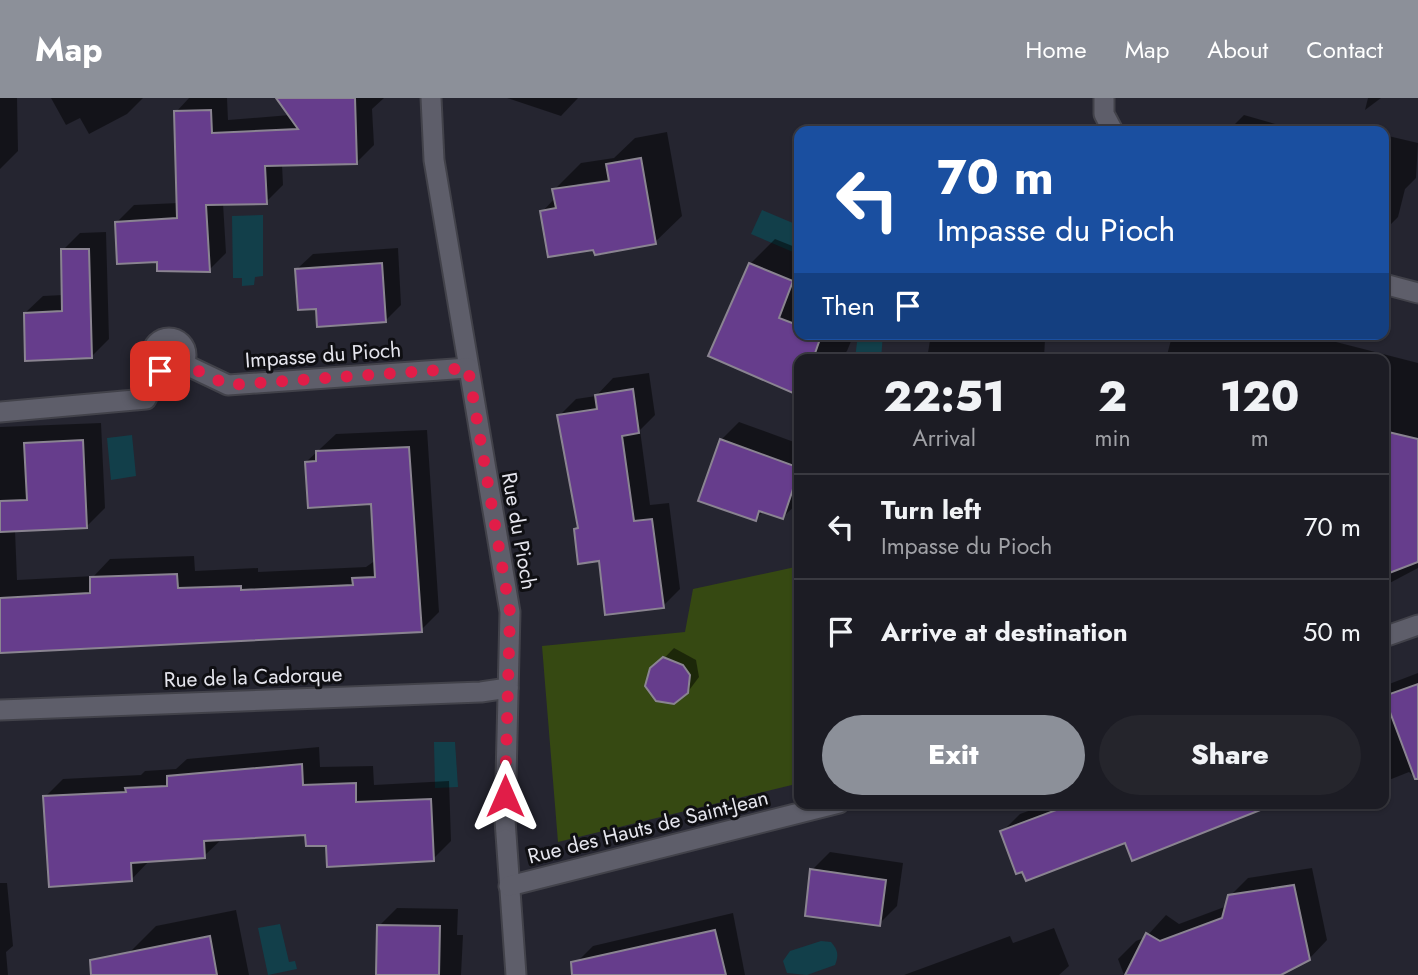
<!DOCTYPE html>
<style>
body{margin:0;font-family:Jost,sans-serif;background:#25252c;color:#f1f3f6;height:100vh;display:flex;flex-direction:column;font-size:26px;white-space:nowrap}
*{box-sizing:border-box;margin:0}
p{font-size:23px;color:#a0a1a6}
.icon{flex:none;width:38px;height:38px;fill:none;stroke:currentColor;stroke-width:2;stroke-linecap:round;stroke-linejoin:round}
.map{position:relative;flex:1;overflow:hidden}
.panel{position:absolute;left:794px;top:256px;width:595px;height:455px;display:flex;flex-direction:column;background:#1c1c24;border-radius:14px;box-shadow:0 2px 5px #0004,0 0 0 2px #3a3a41}
.panel>*{flex:none}
.hud{position:absolute;left:794px;top:28px;width:595px;height:214px;border-radius:14px;box-shadow:0 2px 5px #0004,0 0 0 2px #3a3a41;background:#1a4fa0;color:#fff;overflow:hidden}
.pin{position:absolute;display:grid;place-items:center;width:60px;height:60px;color:#fff;margin:-30px;border-radius:14px;box-shadow:0 4px 10px #0006}
.me{position:absolute;width:77px;margin:-38px;rotate:0deg;stroke-linejoin:round;filter:drop-shadow(0 0 5px #0008)}
.turn{display:flex;align-items:center;gap:24px;height:147px;padding:0 28px;font-size:32px}
.turn .icon{width:91px;height:91px;stroke-width:2.5}
.turn b{display:block;font-size:49px;line-height:60px}
.then{display:flex;align-items:center;height:66px;padding:0 28px;background:#0003;gap:14px;font-size:26px}
.eta{display:flex;justify-content:space-evenly;align-items:center;height:119px;text-align:center}
.eta b{font-size:42px;font-weight:800;line-height:49px}
.cta{display:flex;gap:14px;margin-top:auto;padding:14px 28px}
.cta a{flex:1;height:80px;border-radius:42px;background:#8c9099;color:#fff;font-size:28px;font-weight:800;line-height:80px;text-align:center}
.cta a+a{background:#25252c;color:#f1f3f6}
ul{padding:0;list-style:none}
li{display:flex;align-items:center;gap:21px;height:105px;padding:0 28px;border-top:2px solid #3a3a41}
li div{flex:1}
li b{display:block;font-size:26px}
li em{font-style:normal}
header{display:flex;align-items:center;gap:42px;box-sizing:border-box;height:98px;padding:0 35px;background:#8c9099;color:#fff}
header strong{font-size:33px}
nav{display:flex;gap:38px;margin-inline-start:auto;font-size:24px}
.map>svg:first-child{display:block}
.green{fill:#364912}
.water{fill:#123f4a}
.shadow{fill:#0007;fill-rule:evenodd}
.building{fill:#663d8c;stroke:#8a8491;stroke-width:2}
.lines{fill:none;stroke-linecap:round;stroke-linejoin:round}
.minor-casing{stroke:#42424a;stroke-width:23}
.minor{stroke:#5e5e6a;stroke-width:19}
.route{stroke:#e11d48;stroke-width:12;stroke-dasharray:0 21.6}
.labels{text-anchor:middle;dominant-baseline:central;stroke-width:6;stroke-linejoin:round;paint-order:stroke}
.street-label{font-size:21px;fill:#e5e5ed;stroke:#0f0f13}
</style>
<header>
<strong>Map</strong>
<nav><a>Home</a><a>Map</a><a>About</a><a>Contact</a></nav>
</header>
<div class="map">
<svg width="1418" height="877" viewBox="0 0 1418 877">
<rect width="100%" height="100%" fill="#252530"/>
<path class="green" d="M800,468v217l-242,59 -16,-196 143,-14 8,-43z"/>
<g class="water">
<path d="M762,112l38,16v29l-49,-21z"/>
<path d="M263,117v61l-8,1 -1,8 -12,1v-8h-9l-1,-62z"/>
<path d="M858,236h25l-2,25h-26z"/>
<path d="M132,337l4,41 -25,4 -4,-42z"/>
<path d="M455,644l3,45 -23,1 -1,-46z"/>
<path d="M280,826l9,38 6,-1 2,8 -29,6 -10,-47z"/>
<path d="M821,843l10,1c7,8 8,13 4,23l-28,10 -20,-2 -4,-12 7,-10z"/>
</g>
<g class="shadow">
<path d="M0,0h17l1,53 -18,18z"/>
<path d="M51,0h92l-16,16 -38,20 -9,-16 -14,7z"/>
<path d="M189,0h38l1,22 62,-5 -12,-17h106l-12,11 2,36 -18,18 -74,1 1,21 -17,17 -43,1 3,50 -17,17 -50,-10 -42,-38 17,-17 44,-2 -2,-91z"/>
<path d="M507,0h71l-17,18z"/>
<path d="M1368,0h13l-16,12z"/>
<path d="M1244,17l56,16h-72z"/>
<path d="M667,34l15,84 -27,26 -60,6 -53,-36 13,-14 -1,-8 27,-27 33,-5 21,-20zM618,80v3l-45,7 5,-4z"/>
<path d="M1384,37l34,8 -2,35 -11,11 -7,28 -14,14z"/>
<path d="M106,134l3,107 -17,17 -67,-43 18,-17 20,-1v-45l17,-17z"/>
<path d="M775,141l25,10v85h54l-7,17 -8,8h-39l-50,-95z"/>
<path d="M398,150l3,57 -16,16 -67,-14 -21,-38 16,-15z"/>
<path d="M931,236l114,5 -1,20h-117z"/>
<path d="M1165,236h140l113,29v95l-34,-8v-91h-218l6,-23z"/>
<path d="M649,275l6,42 -15,15 10,75 19,-2 11,86 -17,17 -63,-47 -24,-30 3,-3 -20,-110 17,-17 20,-3 17,-18z"/>
<path d="M739,324l55,20 6,-6v65l-17,16 -19,-6 -9,8 -34,-79z"/>
<path d="M101,325l4,85 -18,18 -72,4 2,50 77,-4 16,-17 84,-3 1,15 63,-3v4l108,-5 10,-7 -4,-57 -66,-41 30,-28 91,-4 12,182 -18,18 -421,21v-224z"/>
<path d="M1418,365v105l-34,18v-71z"/>
<path d="M674,550l22,12 3,17 -15,20 -16,6 -16,-7 -5,-10 1,-11z"/>
<path d="M1418,575v107l-9,-8 -25,10v-96z"/>
<path d="M319,649l1,20 53,-1 1,19 75,-4 2,60 -18,18 -106,-15 -20,-11 -84,5 -19,18 -55,5 -18,19 -86,-83 18,-18 78,-4 4,-4 31,-2 11,-10z"/>
<path d="M1050,705h225l-142,56 -7,-18 -124,-9 18,-18z"/>
<path d="M830,754l73,11 -6,43 -18,18 -67,-54z"/>
<path d="M1312,770l15,72 -18,19 -32,16h-153l-6,-16 18,-18 10,-4 20,-22 13,9 48,-18 3,-10 18,-18z"/>
<path d="M0,785h7l6,63 -7,6 2,23h-8z"/>
<path d="M397,810l61,1 -1,26h6l-2,40h-83l1,-49z"/>
<path d="M236,812l13,65h-124l4,-22 27,-27z"/>
<path d="M733,815l12,62h-168l-2,-11 18,-18z"/>
<path d="M1054,830l15,38 -10,9h-155l106,-39 3,7z"/>
</g>
<g class="building">
<path d="M276,0h79l2,66 -92,2 2,38 -61,1 4,67 -53,-1v-9l-40,2 -2,-42 62,-4 -3,-107 37,-1 1,23 86,-4z"/>
<path d="M641,60l15,86 -61,11 -2,-5 -45,7 -8,-46 16,-3 -4,-19 57,-8 -3,-17z"/>
<path d="M61,151h28l3,109 -67,3 -1,-48 38,-2z"/>
<path d="M382,165l4,59 -69,5 -1,-18 -18,1 -3,-41z"/>
<path d="M749,165l44,18 -14,37 21,8v8l21,2 -8,23h-13v37l-92,-40z"/>
<path d="M633,291l6,44 -17,3 12,85 18,-2 12,89 -59,7 -6,-54 -21,3 -4,-35 4,-1 -21,-113 40,-6 -2,-14z"/>
<path d="M1384,333l34,8v123l-34,13z"/>
<path d="M720,341l80,29 -17,51 -24,-8 -3,10 -58,-20z"/>
<path d="M83,342l4,88 -87,4v-31l27,-1 -3,-57z"/>
<path d="M409,349l13,185 -422,21v-55l90,-5v-16l87,-3 1,14 63,-2v4l112,-5 -1,-7 23,-1 -4,-73 -63,4 -3,-46 11,-1v-10z"/>
<path d="M663,559l20,8 7,10 -2,18 -14,11 -18,-3 -11,-15 5,-18z"/>
<path d="M1418,586v95h-3l-31,-83z"/>
<path d="M302,666l1,21 53,-2v19l75,-3 3,62 -107,6 -1,-21h-20l-1,-11 -101,6 1,17 -74,5 1,18 -83,6 -6,-91 83,-4 -1,-4 42,-2v-10z"/>
<path d="M1075,705h198v2l-141,56 -7,-18 -99,38 -4,-9 -6,2 -16,-43z"/>
<path d="M810,771l76,11 -6,46 -75,-10z"/>
<path d="M1294,787l16,75 -29,15h-156l21,-42 14,8 62,-23 6,-23z"/>
<path d="M377,827l63,1 -1,49h-63z"/>
<path d="M715,832l11,45h-154l-1,-13z"/>
<path d="M210,838l7,39h-126l-1,-15z"/>
</g>
<g class="lines">
<g class="minor-casing">
<g id="minor">
<path d="M431,0l3,62 76,452 -5,208 11,155"/>
<path d="M1104,0v16l9,17"/>
<path d="M1384,186l34,9"/>
<circle cx="169" cy="257" r="17"/>
<path d="M184,266l44,21 240,-17"/>
<path d="M0,314l146,-13 14,-28"/>
<path d="M1384,539l34,-12"/>
<path d="M0,612l481,-18 27,-4"/>
<path d="M509,788l330,-83"/>
</g>
</g>
<use href="#minor" class="minor"/>
</g>
<g class="lines">
<path class="route" d="M160,273l13,1 11,-8 44,21 240,-17 42,244 -5,184"/>
</g>
<g class="labels">
<g class="street-label">
<text transform="translate(323 257) rotate(-4)">Impasse du Pioch</text>
<text transform="translate(519 433) rotate(80)">Rue du Pioch</text>
<text transform="translate(253 579) rotate(-2)">Rue de la Cadorque</text>
<text transform="translate(648 729) rotate(-14)">Rue des Hauts de Saint-Jean</text>
</g>
</g>
</svg>
<div class="pin" style="left:160px;top:273px;background:#d93025"><svg class="icon" aria-label="arrive" viewBox="0 0 24 24"><path d="M6 21V4h12l-3 4 3 4H6"/></svg></div>
<svg class="me" style="left:505px;top:698px" viewBox="-20 -20 40 40"><path d="M0-17L14 15 0 8-14 15z" fill="#e11d48" stroke="#fff" stroke-width="4"/></svg>
<div class="hud">
<div class="turn"><svg class="icon" aria-label="left" viewBox="0 0 24 24"><path d="M17 20v-9H6M10 6l-5 5 5 5"/></svg><div><b>70 m</b>Impasse du Pioch</div></div>
<div class="then">Then<svg class="icon" aria-label="arrive" viewBox="0 0 24 24"><path d="M6 21V4h12l-3 4 3 4H6"/></svg></div>
</div>
<section class="panel">
<div class="eta">
<div><b>22:51</b><p>Arrival</p></div>
<div><b>2</b><p>min</p></div>
<div><b>120</b><p>m</p></div>
</div>
<ul>
<li><svg class="icon" aria-label="left" viewBox="0 0 24 24"><path d="M17 20v-9H6M10 6l-5 5 5 5"/></svg><div><b>Turn left</b><p>Impasse du Pioch</p></div><em>70 m</em></li>
<li><svg class="icon" aria-label="arrive" viewBox="0 0 24 24"><path d="M6 21V4h12l-3 4 3 4H6"/></svg><div><b>Arrive at destination</b></div><em>50 m</em></li>
</ul>
<div class="cta"><a>Exit</a><a>Share</a></div>
</section>
</div>
